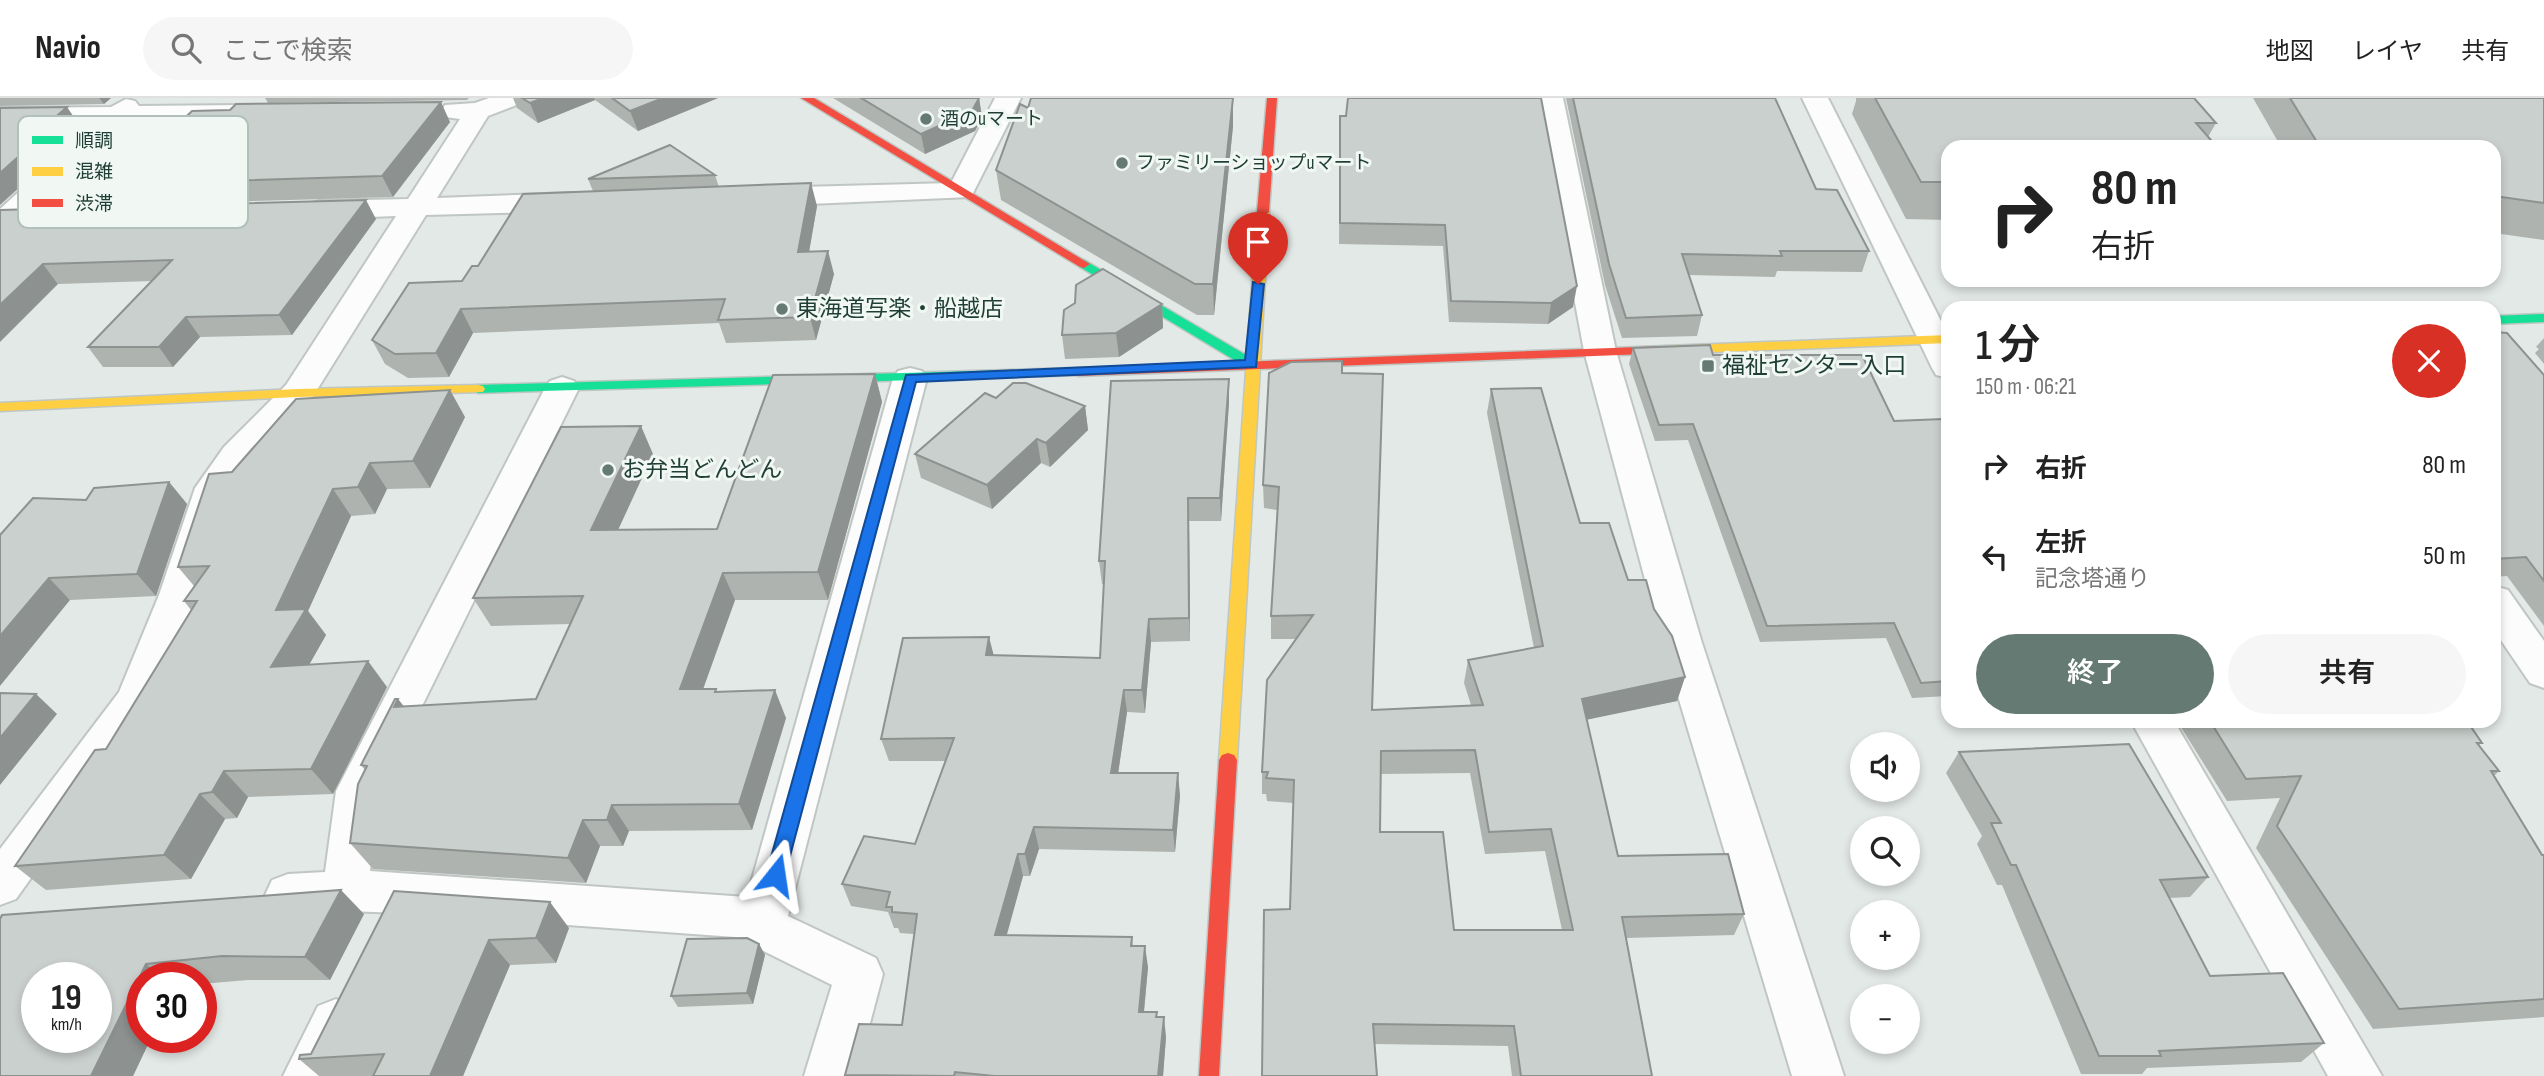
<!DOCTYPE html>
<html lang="ja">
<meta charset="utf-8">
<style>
body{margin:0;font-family:"Sofia Sans Condensed","Noto Sans JP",sans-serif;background:#f6f6f6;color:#222;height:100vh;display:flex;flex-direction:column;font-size:26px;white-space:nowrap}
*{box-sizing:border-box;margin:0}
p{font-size:23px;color:#767676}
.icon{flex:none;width:38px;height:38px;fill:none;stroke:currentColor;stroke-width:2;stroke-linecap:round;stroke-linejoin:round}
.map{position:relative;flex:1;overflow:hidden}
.details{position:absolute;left:1941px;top:203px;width:560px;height:427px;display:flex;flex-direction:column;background:#fff;border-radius:21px;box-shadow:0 4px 10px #0003}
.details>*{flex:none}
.top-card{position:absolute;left:1941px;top:42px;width:560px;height:147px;border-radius:21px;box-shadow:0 4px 10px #0003;background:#fff;color:#222;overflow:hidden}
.tools{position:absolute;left:1850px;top:634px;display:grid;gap:14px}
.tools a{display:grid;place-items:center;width:70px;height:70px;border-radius:50%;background:#fff;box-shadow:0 4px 10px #0003;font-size:35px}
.speed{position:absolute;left:21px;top:864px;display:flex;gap:14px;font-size:35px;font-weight:700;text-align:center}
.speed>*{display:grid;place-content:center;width:91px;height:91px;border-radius:50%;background:#fff;box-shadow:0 4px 10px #0003;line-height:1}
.speed small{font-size:18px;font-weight:400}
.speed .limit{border:10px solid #d22;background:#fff;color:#111}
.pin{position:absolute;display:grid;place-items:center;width:60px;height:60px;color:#fff;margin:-72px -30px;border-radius:50% 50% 50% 0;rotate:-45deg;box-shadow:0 0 7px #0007}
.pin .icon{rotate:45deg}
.me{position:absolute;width:77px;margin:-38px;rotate:15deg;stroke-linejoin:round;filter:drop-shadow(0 0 5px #0008)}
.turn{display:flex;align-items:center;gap:24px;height:147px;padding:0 35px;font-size:32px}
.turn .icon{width:91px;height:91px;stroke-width:2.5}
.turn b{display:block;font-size:49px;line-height:60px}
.round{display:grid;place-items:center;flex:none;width:74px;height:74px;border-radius:37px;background:#f6f6f6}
.overview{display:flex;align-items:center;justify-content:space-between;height:119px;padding:0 35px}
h1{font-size:42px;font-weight:600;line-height:52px}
.primary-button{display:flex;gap:14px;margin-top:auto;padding:14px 35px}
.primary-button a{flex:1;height:80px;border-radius:42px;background:#647a73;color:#fff;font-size:28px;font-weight:600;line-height:80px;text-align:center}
.primary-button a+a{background:#f6f6f6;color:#222}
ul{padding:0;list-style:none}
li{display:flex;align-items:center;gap:21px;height:91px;padding:0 35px}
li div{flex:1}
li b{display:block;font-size:26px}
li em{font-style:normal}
header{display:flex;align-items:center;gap:42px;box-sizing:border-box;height:98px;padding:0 35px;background:#fff;border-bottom:2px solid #e0e0e0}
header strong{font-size:33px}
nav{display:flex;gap:38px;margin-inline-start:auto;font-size:24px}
.search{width:490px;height:63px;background:#f6f6f6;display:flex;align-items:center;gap:18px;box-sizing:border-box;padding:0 24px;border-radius:38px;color:#767676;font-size:26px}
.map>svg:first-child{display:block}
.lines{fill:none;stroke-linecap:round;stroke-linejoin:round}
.street-casing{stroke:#c0c6c3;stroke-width:4}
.fast-casing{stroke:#bec7c3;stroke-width:3}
.slow-casing{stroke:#bec7c3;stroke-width:3}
.jam-casing{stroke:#bec7c3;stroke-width:3}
.street{fill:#fbfcfb;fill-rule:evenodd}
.fast{fill:#16e098;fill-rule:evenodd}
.slow{fill:#ffcf43;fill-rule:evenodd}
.jam{fill:#f24e42;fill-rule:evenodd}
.wall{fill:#aeb3b0;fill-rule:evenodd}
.shaded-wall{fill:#8d9290}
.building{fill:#cad0cd;stroke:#8d9290;stroke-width:2;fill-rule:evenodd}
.route{fill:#1a73e8;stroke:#114b97;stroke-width:2}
.poi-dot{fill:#647a73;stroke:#f1f8f4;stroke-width:2.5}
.labels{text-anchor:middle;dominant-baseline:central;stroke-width:6;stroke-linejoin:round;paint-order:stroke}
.far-poi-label{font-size:19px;fill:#1f3e35;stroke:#f1f8f4;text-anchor:start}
.poi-label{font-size:23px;fill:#1f3e35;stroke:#f1f8f4;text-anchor:start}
.key{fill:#f1f8f4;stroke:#b2c0bb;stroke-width:2}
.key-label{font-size:19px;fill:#1f3e35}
</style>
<header>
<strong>Navio</strong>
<div class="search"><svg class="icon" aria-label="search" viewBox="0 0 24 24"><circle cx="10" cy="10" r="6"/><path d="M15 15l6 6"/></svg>ここで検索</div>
<nav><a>地図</a><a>レイヤ</a><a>共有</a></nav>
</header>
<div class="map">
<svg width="2544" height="978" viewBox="0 0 2544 978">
<rect width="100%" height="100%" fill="#e3e9e6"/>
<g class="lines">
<g class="street-casing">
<g id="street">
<path d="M489,0h37l-4,5 -34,13 -51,82 133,-5 10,3 4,6 -4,6 -10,3 -144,4 -116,186 -62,62 -18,27 -33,105 -39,105 -142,199 -16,6v-56l119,-157 40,-97 36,-107 29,-41 62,-62 110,-169 -77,3 -10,-3 -4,-6 4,-6 10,-3 89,-2 52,-80 -15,-2 -4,-6 4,-6 30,-2z"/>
<path d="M995,0h26l-50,99 -208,9 -10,-3 -4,-6 4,-6 10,-3 188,-5z"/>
<path d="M1537,0h26l53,253 86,292 142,433h-52l-130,-433 -78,-292z"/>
<path d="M1802,0h26l120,237v43l-12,-3 -4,-7z"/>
<path d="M126,1l9,2 4,5 101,-1 9,2 4,6 -4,6 -9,2 -115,1 -115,109 -10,3v-25l94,-86 -94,1v-16l111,-1z"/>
<path d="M910,270l12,3 5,7 -139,538 88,42 7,16 -27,102h-52l28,-91 -97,-48 -333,-24 -57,-2 -57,5 -16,-6 -7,-15 7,-15 16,-6 37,-2 11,-81 209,-403 5,-7 12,-4 12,4 5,7 -199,403 -10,80 377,26 146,-519 5,-7z"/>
<path d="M2494,488l14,4 36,51v47l-14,-5 -36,-53z"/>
<path d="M2131,623h43l208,355h-54z"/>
<path d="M336,901l18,7 7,17 -25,53h-53l35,-70z"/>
</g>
</g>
<g class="fast-casing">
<g id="fast">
<path d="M1084,162l172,101 2,3 -7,4 -5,-1 -166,-100 -2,-3z"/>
<path d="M2544,216v8l-50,2v-8z"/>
<path d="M1078,270l5,1 2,3 -2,3 -605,18 -7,-4 7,-4z"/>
</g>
</g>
<g class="slow-casing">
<g id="slow">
<path d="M1263,110l6,4 -32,548 -3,5 -6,2 -6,-2 -3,-5 38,-548z"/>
<path d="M1948,237v8l-282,11 -7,-4 7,-4z"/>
<path d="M478,287l5,1 2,3 -2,3 -185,5 -298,14v-8l298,-14z"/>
</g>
</g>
<g class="jam-casing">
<g id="jam">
<path d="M801,0h13l276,166 -6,4 -4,-1z"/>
<path d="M1267,0h10l-8,114 -6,4 -6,-4z"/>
<path d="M1666,248l7,4 -2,3 -593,23 -7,-4 7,-4z"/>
<path d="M1228,655l6,2 3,5 -18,316h-20l20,-316 3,-5z"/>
</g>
</g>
<use href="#street" class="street"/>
<use href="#fast" class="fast"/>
<use href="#slow" class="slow"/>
<use href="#jam" class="jam"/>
</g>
<g class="wall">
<path d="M0,0h111l-7,6 -104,2z"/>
<path d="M265,0h204l-2,2 -199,3z"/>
<path d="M513,0h205l-80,33 -43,-31 -57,23 -21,-15z"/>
<path d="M833,0h146l3,19 -7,14 -50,23z"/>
<path d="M1566,0h209l41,91 53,62 -7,21 -85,-1 -2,6 -86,-2 13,40 -5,21 -75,2 -17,-53z"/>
<path d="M1856,0h338l22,25 -8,14 -260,10v73l-42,-1 -54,-105 4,-13z"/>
<path d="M2253,0h291v142l-50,-7v-86h-213z"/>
<path d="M1028,10l205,18 -19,189h-17l-196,-115 -5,-30z"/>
<path d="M1340,18l233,191 -25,17 -99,-2 -6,-76 -104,-2z"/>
<path d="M450,24l-57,75 -353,10 -15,-20 132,-42z"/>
<path d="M715,77l4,12 98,19 -8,46 25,22 -18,66 -90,3 -7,-20 -246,10 -24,44 -41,1 -23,-14 -13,-24 90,-59 16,-15 115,-75 -5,-12z"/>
<path d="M0,112l376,9 -84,116 -92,2 -27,30h-70l-15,-20 64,-66 -94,3z"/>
<path d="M1075,205l87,1 1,24 -44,29 -54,2 -3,-24z"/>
<path d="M2494,234l50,43v251l-37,-50 -13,1z"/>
<path d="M2544,240v26l-9,-11 4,-4 -3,-2z"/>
<path d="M1633,250l80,7 181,66 54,6v269l-36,2 -26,-60 -126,4 -72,-202 -33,1 -26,-77z"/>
<path d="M1342,275l30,337 99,-5 -7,-22 4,-23 66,-12 -47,-235 4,-24 89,134 48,57 26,29 31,68 -8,24 -90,18 31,137 126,58 -10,21 -108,3 26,138h-140l-4,-30 -133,-2 -85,-135 3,-106 -26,-2 -1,-7h-4v-22l35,-133h-26v-23l6,-106 -13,-2 -1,-23zM1470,675l15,81 60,-3 17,79h-108l-74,-98 1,-58z"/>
<path d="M875,276l7,28 -54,198h-93l-32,89h13l1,3 69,26 -34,112 -123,1 -6,15h-23l-14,37 -213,-14 -23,-26 15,-73 -4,-5 37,-66 6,8 132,-8 34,-75 -79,2 -18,-28 180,-144 -35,76 99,-1z"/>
<path d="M1229,281v23l-8,119h-32l1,120 -39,1 -6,71 -18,-1 -9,61 62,22 -5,57 -136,-3 -9,27h-7l-17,59 126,2 1,9 15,21 -4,45 13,5 9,20 -3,39h-317l56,-51 12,-91 -14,-1 -2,-5h-4l-6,-16 -37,-6 -9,-22 73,-40 31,-83h-57l-8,-22 112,-84 107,3 4,-74h-2l-3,-23z"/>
<path d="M996,300l89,8 3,24 -38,37 -9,-4 -49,46 -71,-31 -6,-24z"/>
<path d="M465,319l-35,71 -43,1 -12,25 -24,2 -43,95 18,24 -17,30 78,22 -54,107 -85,3 -11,21 -12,1 -34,60 -145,11 -31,-24 91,-117 85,-139 -7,-9 10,-15 -16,-19 54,-95z"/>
<path d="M169,384l18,22 -31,92 -86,4 -70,-65 86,-35z"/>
<path d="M2181,623h286l15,22 -3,2 20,26 -5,5 48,79h2v162l-171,12 -117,-181 24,-50 -53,3 -48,-77z"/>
<path d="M1959,654l249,125 -18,20 -21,1 41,78 114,67 -23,19 -154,6 -5,6h-61l-79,-189h-5l-20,-41 5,-8 -36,-63z"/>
<path d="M394,793l175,37 -13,35 -46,2 -47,111h-144l-20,-17 12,-5z"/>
<path d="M364,816l-34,66h-82l-47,4v-6h-59v60h9l-18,38h-133v-157z"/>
<path d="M759,846l6,11 -12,49 -75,3 -7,-11z"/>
</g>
<g class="shaded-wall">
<path d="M99,0h12l-7,6z"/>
<path d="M543,0h51l1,2 -57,23 -8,-20z"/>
<path d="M663,0h55l-80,33 -8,-20z"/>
<path d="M979,0l3,19 -7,14 -50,23 -4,-20z"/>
<path d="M1233,0v28l-19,189 -1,-31z"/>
<path d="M441,4l9,20 -57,75 -11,-21z"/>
<path d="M67,9l13,19 -41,37 3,4 -42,38v-32l20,-25z"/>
<path d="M811,85l6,23 -12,69 -7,-23z"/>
<path d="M366,102l10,19 -84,116 -13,-20z"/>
<path d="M828,153l6,23 -18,66 -6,-23z"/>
<path d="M43,166l15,20 -58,58v-37z"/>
<path d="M1577,188l-4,21 -25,17 3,-21z"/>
<path d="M1162,206l1,24 -44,29 -3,-24z"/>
<path d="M461,211l12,24 -24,44 -13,-24z"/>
<path d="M186,219l14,20 -27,30 -14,-20z"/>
<path d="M875,276l7,28 -54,198 -10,-28z"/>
<path d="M1229,281v23l-8,119 -1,-23z"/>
<path d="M450,292l15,27 -35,71 -17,-27z"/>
<path d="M1085,308l3,24 -38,37 -4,-24z"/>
<path d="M641,328l12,28 -48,104 -14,-28z"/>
<path d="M1037,341l4,24 -49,46 -5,-24z"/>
<path d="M370,365l17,26 -12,25 -17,-27z"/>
<path d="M169,384l18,22 -31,92 -19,-22z"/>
<path d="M333,391l18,27 -43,95 18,24 -33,58 -22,-26 5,-57z"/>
<path d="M1188,400l1,23 1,120 -1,-23z"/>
<path d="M723,475l12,27 -42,117 -13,-28z"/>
<path d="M49,480l21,22 -70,86v-50z"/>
<path d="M1149,521l2,23 -6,71 -3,-23z"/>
<path d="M989,539l6,23 -9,-5z"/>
<path d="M368,563l19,26 -54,107 -22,-25z"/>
<path d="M1685,579l-8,24 -101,21 6,-23z"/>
<path d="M775,592l11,28 -34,112 -13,-26z"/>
<path d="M1124,592l3,22 -12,83 -4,-22z"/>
<path d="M36,596l21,20 -57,71v-47z"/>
<path d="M398,601l21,27 -25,-19z"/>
<path d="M224,673l24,26 -11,21 -25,-26z"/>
<path d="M1178,675l2,22 -5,57 -2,-22z"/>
<path d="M200,696l25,25 -34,60 -27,-24z"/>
<path d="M612,707l17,26 -6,15 -16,-26z"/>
<path d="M583,722l17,26 -14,37 -18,-25z"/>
<path d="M1034,729l5,22 -9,27 -5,-22z"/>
<path d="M1018,756l5,22 -22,80 -6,-21z"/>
<path d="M341,792l23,24 -34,66 -25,-23z"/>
<path d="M550,804l19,26 -13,35 -20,-25z"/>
<path d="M489,842l21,25 -47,111h-33z"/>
<path d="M759,846l6,11 -12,49 -6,-11z"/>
<path d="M1145,848l3,21 -6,65 -3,-20z"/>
<path d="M146,866l18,14h-22v60h9l-18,38h-42z"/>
<path d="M1164,919l2,20 -3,39h-5z"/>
</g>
<g class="building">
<path d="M522,0h21l-13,5z"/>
<path d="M612,0h51l-33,13z"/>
<path d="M861,0h118l-7,13 -51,23z"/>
<path d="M1031,0h202l-20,186h-18l-199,-114 24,-66 8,4z"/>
<path d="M1348,0h193l36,188 -26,17 -100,-2 -6,-76 -105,-2v-107h6z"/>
<path d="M1573,0h202l41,91 21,1 32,61h-89l2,5 -100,-2 20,61 -76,3 -17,-54z"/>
<path d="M1875,0h319l22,25h-20l21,24h-269v35h-27z"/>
<path d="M2290,0h254v105l-50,-7v-49h-174z"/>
<path d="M441,4l-59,74 -357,11 43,-41 89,-1 35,-34 38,-1 6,-6z"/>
<path d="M67,9l-47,41h8l-28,25v-65z"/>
<path d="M670,47l45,30 -127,4z"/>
<path d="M811,85l-13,69 30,-1 -18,66 -92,3 7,-21 -264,10 -25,44 -41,1 -23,-14 37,-57 53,-2 10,-15h6l45,-72z"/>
<path d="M366,102l-87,115 -93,2 -27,30h-71l84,-87 -129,4 -43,41v-95z"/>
<path d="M1103,171l59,35 -46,29 -54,2 2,-25 11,-7 1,-18z"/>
<path d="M2494,234l13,1 37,42v206l-18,-24 -32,2z"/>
<path d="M1710,247l3,10h149l32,66 49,-2 5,8v254l-27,2 -27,-60 -127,3 -74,-202 -34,1 -26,-77z"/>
<path d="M1342,263v12l41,1 -11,336 111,-5 -15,-45 75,-14 -52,-257 50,-1 39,135h29l19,57h18l8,29 18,27 13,41 -103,22 36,157 110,-2 16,60 -122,3 30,159h-131l-7,-50 -141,-2 4,52h-115l2,-166 26,-1 4,-129 -28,-2 2,-6h-6l5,-92 46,-65 -42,1 8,-129 -16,-2 6,-112 22,-11zM1475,652l14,82 62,-3 22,101h-119l-11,-98h-63l1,-81z"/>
<path d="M875,276l-57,198 -95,1 -43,116h36l-1,3 60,-2 -36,114 -127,1 -5,15h-24l-15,38 -218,-15 8,-59 9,-18 -6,-1 34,-66h3l-4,8 142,-8 47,-103 -110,2 88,-171 80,-1 -50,104 126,-1 56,-154z"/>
<path d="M1229,281l-9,119h-32l1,120 -40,1 -7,71h-18l-13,83h67l-5,57 -139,-3 -9,27h-7l-23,81 137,2 -1,9h14l-6,66h18l-1,5h8l-6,59h-164l-39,-4 -1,4 -109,-1 14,-51 43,1 15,-111 -25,-2v-5h-6l4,-15 -48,-8 22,-48 51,8 39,-106 -73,1 22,-101 86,-1 -3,18 114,3 5,-97h-6l12,-180z"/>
<path d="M1013,285h13l59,23 -39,37 -9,-4 -50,46 -72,-31 70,-61 11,5z"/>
<path d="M450,292l-37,71 -43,2 -12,24 -25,2 -57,121 30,-1 -35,58 97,-6 -57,108 -87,2 -12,21 -12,2 -36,61 -149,11 80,-116 11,-1 91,-148h-13l25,-35 -31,1 31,-93 23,-2 64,-73z"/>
<path d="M169,384l-32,92 -88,4 -49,58v-101l33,-37 53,2 8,-12z"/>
<path d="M0,595l36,1 -36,44z"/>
<path d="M2210,623h257l15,22h-5l22,28h-8l51,84h2v144l-145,10 -122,-183 24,-50 -55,3z"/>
<path d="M2129,646l79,133 -48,3 50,96 73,-3 41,70 -165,8 2,5h-62l-83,-191h-5l-20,-42h10l-42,-71z"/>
<path d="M341,792l-36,67 -83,-1 -76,8 -55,112h-91v-157l2,-4zM37,880h59v60h-59z"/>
<path d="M394,793l156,11 -14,36 -47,2 -59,136h-57l11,-22 -85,5 1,-4 11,-1z"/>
<path d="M747,840l12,6 -12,49 -76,3 16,-57z"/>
</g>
<path class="route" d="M1253,184l11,2 -8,83 -340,15 -131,493 -3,6h-13l-3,-6 140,-500 339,-15z"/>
<g class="poi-dot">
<circle cx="926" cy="21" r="7"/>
<circle cx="1122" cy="65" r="7"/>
<circle cx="782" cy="211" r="7"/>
<rect x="1701" y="261" width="14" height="14" rx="3.5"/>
<circle cx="608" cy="372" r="7"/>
</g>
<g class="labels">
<g class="far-poi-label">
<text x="940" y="21">酒のuマート</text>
<text x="1136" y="65">ファミリーショップuマート</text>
</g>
<g class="poi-label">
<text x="796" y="211">東海道写楽・船越店</text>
<text x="1722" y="268">福祉センター入口</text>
<text x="622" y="372">お弁当どんどん</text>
</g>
</g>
<rect x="18" y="18" width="230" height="112" rx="10" class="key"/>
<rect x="32" y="38" width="31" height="8" fill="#16e098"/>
<rect x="32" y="69" width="31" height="9" fill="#ffcf43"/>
<rect x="32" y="101" width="31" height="8" fill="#f24e42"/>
<g class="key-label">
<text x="75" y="49">順調</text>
<text x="75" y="80">混雑</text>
<text x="75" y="112">渋滞</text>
</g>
</svg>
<div class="tools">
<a><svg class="icon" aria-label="sound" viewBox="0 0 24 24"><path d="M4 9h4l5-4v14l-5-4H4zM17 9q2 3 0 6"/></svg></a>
<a><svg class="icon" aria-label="search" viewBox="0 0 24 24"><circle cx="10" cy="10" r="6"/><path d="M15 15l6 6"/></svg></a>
<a>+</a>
<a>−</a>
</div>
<div class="speed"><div>19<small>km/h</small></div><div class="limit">30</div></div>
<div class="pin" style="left:1258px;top:186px;background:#d93025"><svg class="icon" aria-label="arrive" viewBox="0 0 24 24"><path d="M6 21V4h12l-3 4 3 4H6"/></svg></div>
<svg class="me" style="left:776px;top:777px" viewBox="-20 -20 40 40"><path d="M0-17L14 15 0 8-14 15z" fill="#1a73e8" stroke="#fff" stroke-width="4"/></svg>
<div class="top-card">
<div class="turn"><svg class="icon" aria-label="right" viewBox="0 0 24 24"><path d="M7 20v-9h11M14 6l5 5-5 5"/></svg><div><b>80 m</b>右折</div></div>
</div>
<section class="details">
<div class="overview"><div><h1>1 分</h1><p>150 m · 06:21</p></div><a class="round" style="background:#d93025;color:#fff"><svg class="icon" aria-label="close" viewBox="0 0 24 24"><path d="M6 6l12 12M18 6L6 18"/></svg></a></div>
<ul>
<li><svg class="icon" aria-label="right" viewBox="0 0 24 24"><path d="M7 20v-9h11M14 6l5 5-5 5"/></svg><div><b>右折</b></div><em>80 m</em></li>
<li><svg class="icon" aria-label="left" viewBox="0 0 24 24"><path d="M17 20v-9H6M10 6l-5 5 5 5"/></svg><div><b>左折</b><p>記念塔通り</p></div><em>50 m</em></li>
</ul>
<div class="primary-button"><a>終了</a><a>共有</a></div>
</section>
</div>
